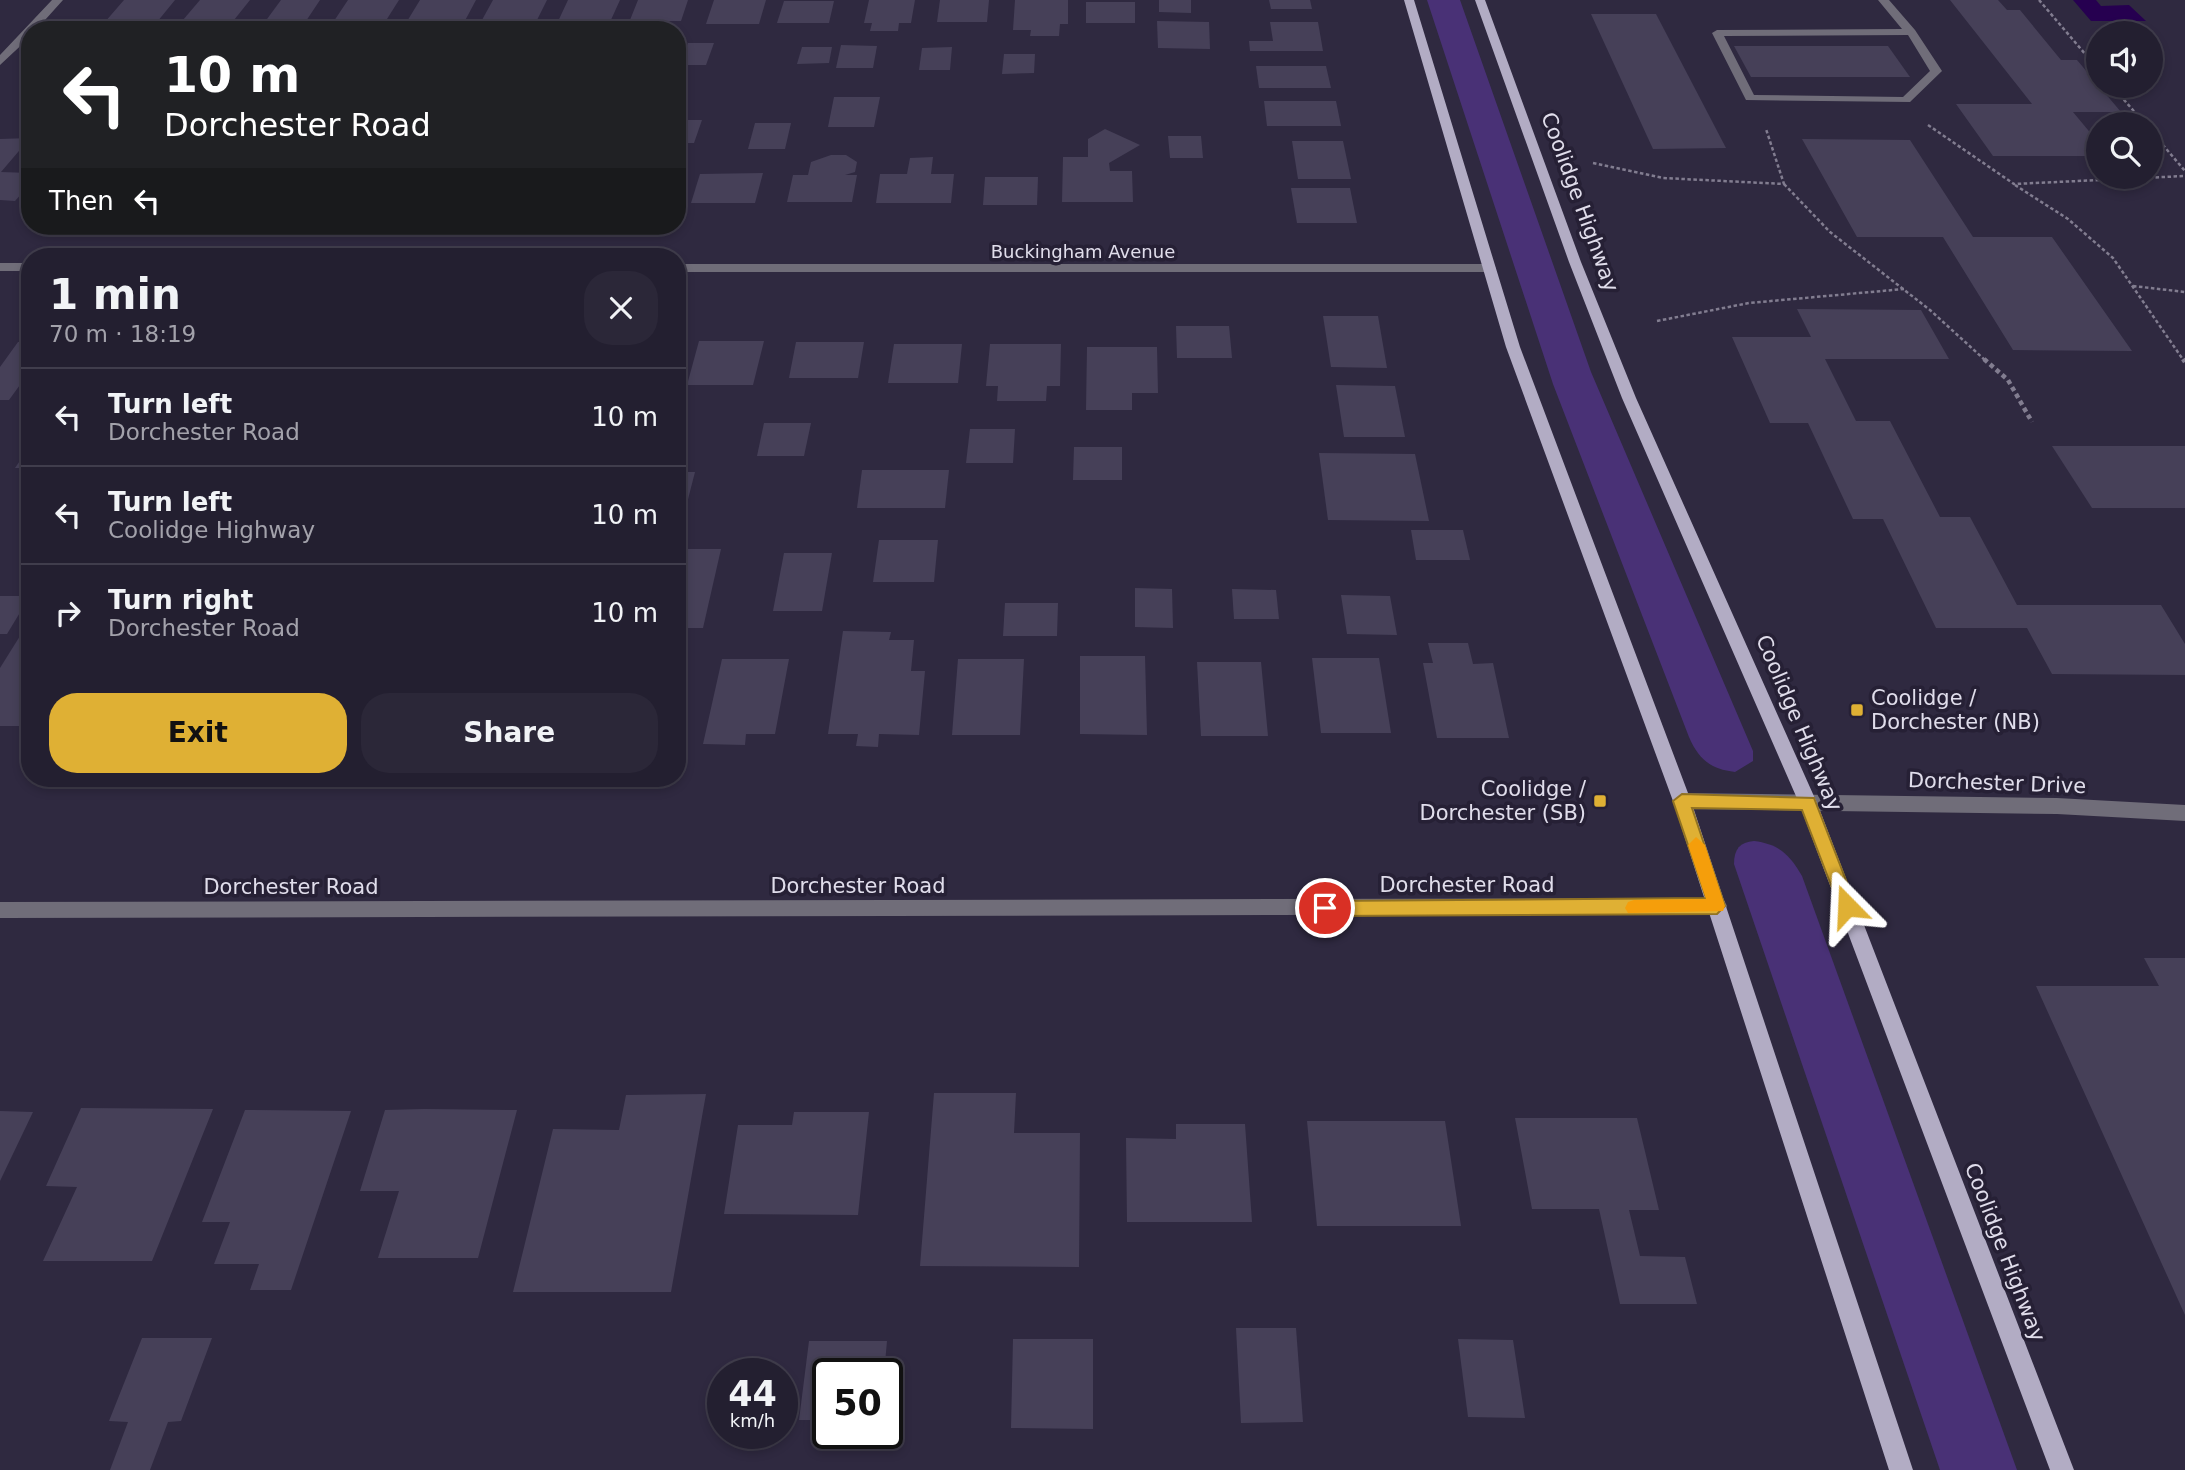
<!DOCTYPE html>
<meta charset="utf-8">
<style>
body{margin:0;font-family:"DejaVu Sans",sans-serif;background:#2b2738;color:#f1f3f6;height:100vh;display:flex;flex-direction:column;font-size:26px;white-space:nowrap}
*{box-sizing:border-box;margin:0}
p{font-size:23px;color:#a3a2ab}
.icon{flex:none;width:38px;height:38px;fill:none;stroke:currentColor;stroke-width:2;stroke-linecap:round;stroke-linejoin:round}
.map{position:relative;flex:1;overflow:hidden}
.sheet{position:absolute;left:21px;top:248px;width:665px;height:539px;display:flex;flex-direction:column;background:#231f30;border-radius:28px;box-shadow:0 4px 10px #0003,0 0 0 2px #403d4c}
.sheet>*{flex:none}
.top-card{position:absolute;left:21px;top:21px;width:665px;height:214px;border-radius:28px;box-shadow:0 4px 10px #0003,0 0 0 2px #403d4c;background:#202124;color:#fff;overflow:hidden}
.tools{position:absolute;left:2086px;top:21px;display:grid;gap:14px}
.tools a{display:grid;place-items:center;width:77px;height:77px;border-radius:50%;background:#231f30;box-shadow:0 4px 10px #0003,0 0 0 2px #403d4c;font-size:35px}
.speed{position:absolute;left:707px;top:1358px;display:flex;gap:14px;font-size:35px;font-weight:700;text-align:center}
.speed>*{display:grid;place-content:center;width:91px;height:91px;border-radius:50%;background:#231f30;box-shadow:0 4px 10px #0003,0 0 0 2px #403d4c;line-height:1}
.speed small{font-size:18px;font-weight:400}
.speed .limit{border:4px solid #111;border-radius:10px;background:#fff;color:#111}
.pin{position:absolute;display:grid;place-items:center;width:60px;height:60px;color:#fff;margin:-30px;border:4px solid #fff;border-radius:50%;box-shadow:0 2px 7px #0007}
.me{position:absolute;width:77px;margin:-38px;rotate:339deg;stroke-linejoin:round;filter:drop-shadow(0 0 5px #0008)}
.turn{display:flex;align-items:center;gap:24px;height:147px;padding:0 28px;font-size:32px}
.turn .icon{width:91px;height:91px;stroke-width:2.5}
.turn b{display:block;font-size:49px;line-height:60px}
.then{display:flex;align-items:center;height:66px;padding:0 28px;background:#0003;gap:14px;font-size:26px}
.round{display:grid;place-items:center;flex:none;width:74px;height:74px;border-radius:28px;background:#2b2738}
.overview{display:flex;align-items:center;justify-content:space-between;height:119px;padding:0 28px}
h1{font-size:42px;font-weight:700;line-height:52px}
.primary-button{display:flex;gap:14px;margin-top:auto;padding:14px 28px}
.primary-button a{flex:1;height:80px;border-radius:28px;background:#dfb034;color:#111;font-size:28px;font-weight:700;line-height:80px;text-align:center}
.primary-button a+a{background:#2b2738;color:#f1f3f6}
ul{padding:0;list-style:none}
li{display:flex;align-items:center;gap:21px;height:98px;padding:0 28px;border-top:2px solid #403d4c}
li div{flex:1}
li b{display:block;font-size:26px}
li em{font-style:normal}
.map>svg:first-child{display:block}
.green{fill:#493176}
.water{fill:#260050}
.building{fill:#464058}
.lines{fill:none;stroke-linecap:round;stroke-linejoin:round}
.path-far1{stroke:#827d90;stroke-width:2.5;stroke-dasharray:3.5 2.5;stroke-linecap:butt}
.path{stroke:#827d90;stroke-width:4.5;stroke-dasharray:4.5 3.5;stroke-linecap:butt}
.minor{fill:#706d79;fill-rule:evenodd}
.major{fill:#b2acc4;fill-rule:evenodd}
.route{fill:#dfb034;stroke:#917222;stroke-width:2}
.slow{fill:#f59e0b}
.poi-dot{fill:#dfb034;stroke:#262035;stroke-width:2.5}
.labels{text-anchor:middle;dominant-baseline:central;stroke-width:7;stroke-linejoin:round;paint-order:stroke}
.far-street-label{font-size:18px;fill:#e0ddeb;stroke:#262035}
.street-label{font-size:21px;fill:#e0ddeb;stroke:#262035}
.poi-label{font-size:21px;fill:#e0ddeb;stroke:#262035;text-anchor:start}
</style>
<div class="map">
<svg width="2185" height="1470" viewBox="0 0 2185 1470">
<rect width="100%" height="100%" fill="#2f2940"/>
<g class="green">
<path d="M1427,0h33l131,372 162,379v10l-18,11c-24,-3 -36,-12 -46,-35l-136,-353z"/>
<path d="M1754,841c25,3 36,14 48,35l215,594h-77l-206,-606c0,-15 6,-22 20,-23z"/>
</g>
<path class="water" d="M2073,0h23l5,6 28,-1 17,16h-55z"/>
<g class="building">
<path d="M124,0h51l-18,22h-24l-7,8h-28z"/>
<path d="M200,0h50l-16,20h-51z"/>
<path d="M281,0h39l-20,30h-41z"/>
<path d="M348,0h51l-19,30h-52z"/>
<path d="M420,0h56l-16,30h-36l3,-7h-21z"/>
<path d="M493,0h54l-10,20h-55z"/>
<path d="M568,0h52l-10,22h-18l-4,8h-34z"/>
<path d="M638,0h50l-7,21h-29l-4,9h-22z"/>
<path d="M714,0h52l-7,24h-53z"/>
<path d="M869,0h46l-4,23h-12l-1,8h-28l2,-8h-8z"/>
<path d="M940,0h49l-2,22h-50z"/>
<path d="M1015,0h53v24h-8l-1,12h-29l1,-6h-18z"/>
<path d="M1159,0h32v13l-32,-1z"/>
<path d="M1269,0h41l2,9h-41z"/>
<path d="M1950,0h48l9,10h13l41,50h16l44,52h-48l25,30v14h-105l-37,-52h76z"/>
<path d="M784,1h50l-5,22h-52z"/>
<rect x="1086" y="2" width="49" height="21"/>
<path d="M1591,14h65l70,134 -73,1z"/>
<path d="M1157,21l52,1 1,27 -52,-1z"/>
<path d="M1270,22h48l5,29h-73l-1,-10h24z"/>
<path d="M688,43h26l-8,22h-26z"/>
<path d="M841,45l36,1 -4,22h-37z"/>
<path d="M1734,46h154l22,31h-159z"/>
<path d="M802,47h30l-3,16 -32,1z"/>
<path d="M952,47l-2,23h-31l3,-22z"/>
<path d="M1004,54h31l-1,19 -32,1z"/>
<path d="M1256,66h70l5,22h-72z"/>
<path d="M834,97h46l-6,30h-46z"/>
<path d="M1264,101h72l5,25h-74z"/>
<path d="M677,120h25l-8,23h-17z"/>
<path d="M755,123h36l-6,26h-37z"/>
<path d="M1105,129l35,16 -31,18 1,8h22l1,31h-71l1,-45h25v-18z"/>
<path d="M1168,136h33l2,22h-33z"/>
<path d="M30,138l-29,34 29,1v11l-15,17 -15,-1v-61z"/>
<path d="M1802,139l108,1 63,97h79l80,114 -119,-1 -70,-113h-86z"/>
<path d="M1292,141h51l8,38h-53z"/>
<path d="M831,155h15l11,7 -2,10 -10,3h12l-5,27h-65l6,-27h15l3,-13z"/>
<path d="M933,157l-2,17h23l-3,29h-75l4,-29h27l3,-16z"/>
<path d="M763,173l-8,30h-64l9,-29z"/>
<path d="M985,177h53l-1,28h-54z"/>
<path d="M1291,188h59l7,35h-60z"/>
<path d="M1797,309l124,1 28,49h-124l31,62h34l50,96h30l47,88h144l24,39v31l-133,-1 -25,-46h-91l-53,-109h-30l-45,-96h-38l-38,-86h79z"/>
<path d="M1323,316h55l9,52 -56,-1z"/>
<path d="M1176,326h53l3,32h-55z"/>
<path d="M699,341h65l-11,44h-66z"/>
<path d="M18,342h12v36h-5l-16,22h-9v-33z"/>
<path d="M796,342h68l-6,36h-69z"/>
<path d="M894,344h68l-4,39h-70z"/>
<path d="M990,344h71l-1,42h-13l-1,15h-49l1,-15h-12z"/>
<path d="M1087,347h70l1,46h-26v17h-46z"/>
<path d="M1336,385l59,1 10,51h-61z"/>
<path d="M764,423h47l-7,33h-47z"/>
<path d="M970,429h45l-2,34h-47z"/>
<path d="M30,446v22h-15z"/>
<path d="M2052,446h133v62h-93z"/>
<path d="M1074,447h48v33h-49z"/>
<path d="M1319,453l96,1 14,67 -101,-1z"/>
<path d="M862,470h87l-4,38h-88z"/>
<path d="M677,472h18l-9,35h-9z"/>
<path d="M1411,530h52l7,30h-54z"/>
<path d="M879,540h59l-4,42h-61z"/>
<path d="M677,549h44l-18,79h-26z"/>
<path d="M784,553h48l-10,58h-49z"/>
<path d="M1135,588l37,1 1,39 -38,-1z"/>
<path d="M1232,589l44,1 3,29h-45z"/>
<path d="M1341,595l49,1 7,39 -50,-1z"/>
<path d="M0,596h30l-23,38h-7z"/>
<path d="M1005,603h53l-1,33h-54z"/>
<path d="M30,620v106h-30v-58z"/>
<path d="M843,631l48,1 -2,8h25l-3,31h14l-6,64 -40,-1 -1,13 -22,-1 2,-12h-30z"/>
<path d="M1428,643h40l5,21 20,-1 16,75h-72l-14,-75h10z"/>
<path d="M1080,656h65l2,79 -67,-1z"/>
<path d="M1312,658h67l12,75h-70z"/>
<path d="M722,659h67l-14,75h-29l-1,11 -42,-1z"/>
<path d="M958,659h66l-4,76h-68z"/>
<path d="M1197,662h64l7,74h-67z"/>
<path d="M2144,958h41v357l-149,-329h123z"/>
<path d="M934,1093h82l-2,40h66l-1,134 -159,-1z"/>
<path d="M706,1094l-35,198h-158l40,-163 66,1 7,-35z"/>
<path d="M81,1108l132,1 -61,152h-109l34,-74 -31,-1z"/>
<path d="M424,1109l93,1 -39,148h-100l21,-67h-39l25,-81z"/>
<path d="M245,1110l106,1 -60,179h-41l9,-26h-45l16,-42h-28z"/>
<path d="M0,1111l33,1 -33,69z"/>
<path d="M794,1112h75l-11,103 -134,-1 14,-89h54z"/>
<path d="M1515,1118h122l22,92h-30l11,46 45,1 12,47h-77l-21,-95h-67z"/>
<path d="M1307,1121h138l16,105h-144z"/>
<path d="M1176,1124h69l7,98h-125l-1,-84 50,1z"/>
<path d="M1236,1328h60l7,94 -62,1z"/>
<path d="M142,1338h70l-31,83 -13,1 -18,48h-40l18,-48 -19,-1z"/>
<path d="M1013,1339h80v90l-82,-1z"/>
<path d="M1458,1339l55,1 12,78 -57,-1z"/>
<path d="M809,1341h78l-3,33h-56v46h-29z"/>
</g>
<g class="lines">
<g class="path-far1">
<path d="M2039,0l59,69"/>
<path d="M2112,86l33,38"/>
<path d="M1928,125l86,59 171,-8"/>
<path d="M2151,131l34,40"/>
<path d="M1593,163l70,15 121,6 -18,-55"/>
<path d="M1784,184l46,48 100,78 56,51"/>
<path d="M2015,185l53,34 45,39 71,103"/>
<path d="M2133,286l52,6"/>
<path d="M1657,321l92,-18 155,-14"/>
</g>
<g class="path">
<path d="M1984,359l24,21 24,42"/>
<path d="M2183,359l2,3"/>
</g>
<g class="minor">
<path d="M52,0h11l-27,30h-6v7l-30,28v-10z"/>
<path d="M1878,0h11l26,30 27,41 -32,31 -164,-2 -34,-67 5,-3 185,-1zM1908,35l22,36 -27,26 -149,-2 -30,-59z"/>
<rect x="0" y="263" width="30" height="8"/>
<path d="M677,264h812l7,4 -7,4h-812z"/>
<path d="M1682,793l375,5 128,7v16l-128,-7 -375,-5 -6,-3 -3,-5 3,-5z"/>
<path d="M1717,898l7,2 3,6 -3,6 -7,2 -1717,4v-16z"/>
</g>
<g class="major">
<path d="M1404,0h10l106,347 171,454 222,669h-24l-216,-669 -167,-454z"/>
<path d="M1475,0h10l96,262 55,136 181,405 257,667h-24l-251,-667 -177,-405 -53,-136z"/>
</g>
</g>
<path class="route" d="M1682,794l132,4 42,108 -3,5h-12l-39,-101 -110,-2 33,98 -8,8 -392,2 -8,-8 8,-7 381,-3 -33,-97z"/>
<path class="slow" d="M1696,837l9,8 20,61 -2,5 -95,2 -3,-5 3,-6 6,-2 72,-1 -18,-54z"/>
<g class="poi-dot">
<rect x="1850" y="703" width="14" height="14" rx="3.5"/>
<rect x="1593" y="794" width="14" height="14" rx="3.5"/>
</g>
<g class="labels">
<g class="far-street-label">
<text x="1083" y="251">Buckingham Avenue</text>
</g>
<g class="street-label">
<text transform="translate(1580 202) rotate(70)">Coolidge Highway</text>
<text transform="translate(1799 723) rotate(67)">Coolidge Highway</text>
<text transform="translate(1997 783) rotate(2)">Dorchester Drive</text>
<text x="1467" y="885">Dorchester Road</text>
<text x="858" y="886">Dorchester Road</text>
<text x="291" y="887">Dorchester Road</text>
<text transform="translate(2005 1252) rotate(69)">Coolidge Highway</text>
</g>
<g class="poi-label">
<text x="1871" y="698">Coolidge /<tspan x="1871" dy="24">Dorchester (NB)</tspan></text>
<text x="1586" y="789" text-anchor="end">Coolidge /<tspan x="1586" dy="24">Dorchester (SB)</tspan></text>
</g>
</g>
</svg>
<div class="tools">
<a><svg class="icon" aria-label="sound" viewBox="0 0 24 24"><path d="M4 9h4l5-4v14l-5-4H4zM17 9q2 3 0 6"/></svg></a>
<a><svg class="icon" aria-label="search" viewBox="0 0 24 24"><circle cx="10" cy="10" r="6"/><path d="M15 15l6 6"/></svg></a>
</div>
<div class="speed"><div>44<small>km/h</small></div><div class="limit">50</div></div>
<div class="pin" style="left:1325px;top:908px;background:#d93025"><svg class="icon" aria-label="arrive" viewBox="0 0 24 24"><path d="M6 21V4h12l-3 4 3 4H6"/></svg></div>
<svg class="me" style="left:1847px;top:906px" viewBox="-20 -20 40 40"><path d="M0-17L14 15 0 8-14 15z" fill="#dfb034" stroke="#fff" stroke-width="4"/></svg>
<div class="top-card">
<div class="turn"><svg class="icon" aria-label="left" viewBox="0 0 24 24"><path d="M17 20v-9H6M10 6l-5 5 5 5"/></svg><div><b>10 m</b>Dorchester Road</div></div>
<div class="then">Then<svg class="icon" aria-label="left" viewBox="0 0 24 24"><path d="M17 20v-9H6M10 6l-5 5 5 5"/></svg></div>
</div>
<section class="sheet">
<div class="overview"><div><h1>1 min</h1><p>70 m · 18:19</p></div><a class="round"><svg class="icon" aria-label="close" viewBox="0 0 24 24"><path d="M6 6l12 12M18 6L6 18"/></svg></a></div>
<ul>
<li><svg class="icon" aria-label="left" viewBox="0 0 24 24"><path d="M17 20v-9H6M10 6l-5 5 5 5"/></svg><div><b>Turn left</b><p>Dorchester Road</p></div><em>10 m</em></li>
<li><svg class="icon" aria-label="left" viewBox="0 0 24 24"><path d="M17 20v-9H6M10 6l-5 5 5 5"/></svg><div><b>Turn left</b><p>Coolidge Highway</p></div><em>10 m</em></li>
<li><svg class="icon" aria-label="right" viewBox="0 0 24 24"><path d="M7 20v-9h11M14 6l5 5-5 5"/></svg><div><b>Turn right</b><p>Dorchester Road</p></div><em>10 m</em></li>
</ul>
<div class="primary-button"><a>Exit</a><a>Share</a></div>
</section>
</div>
